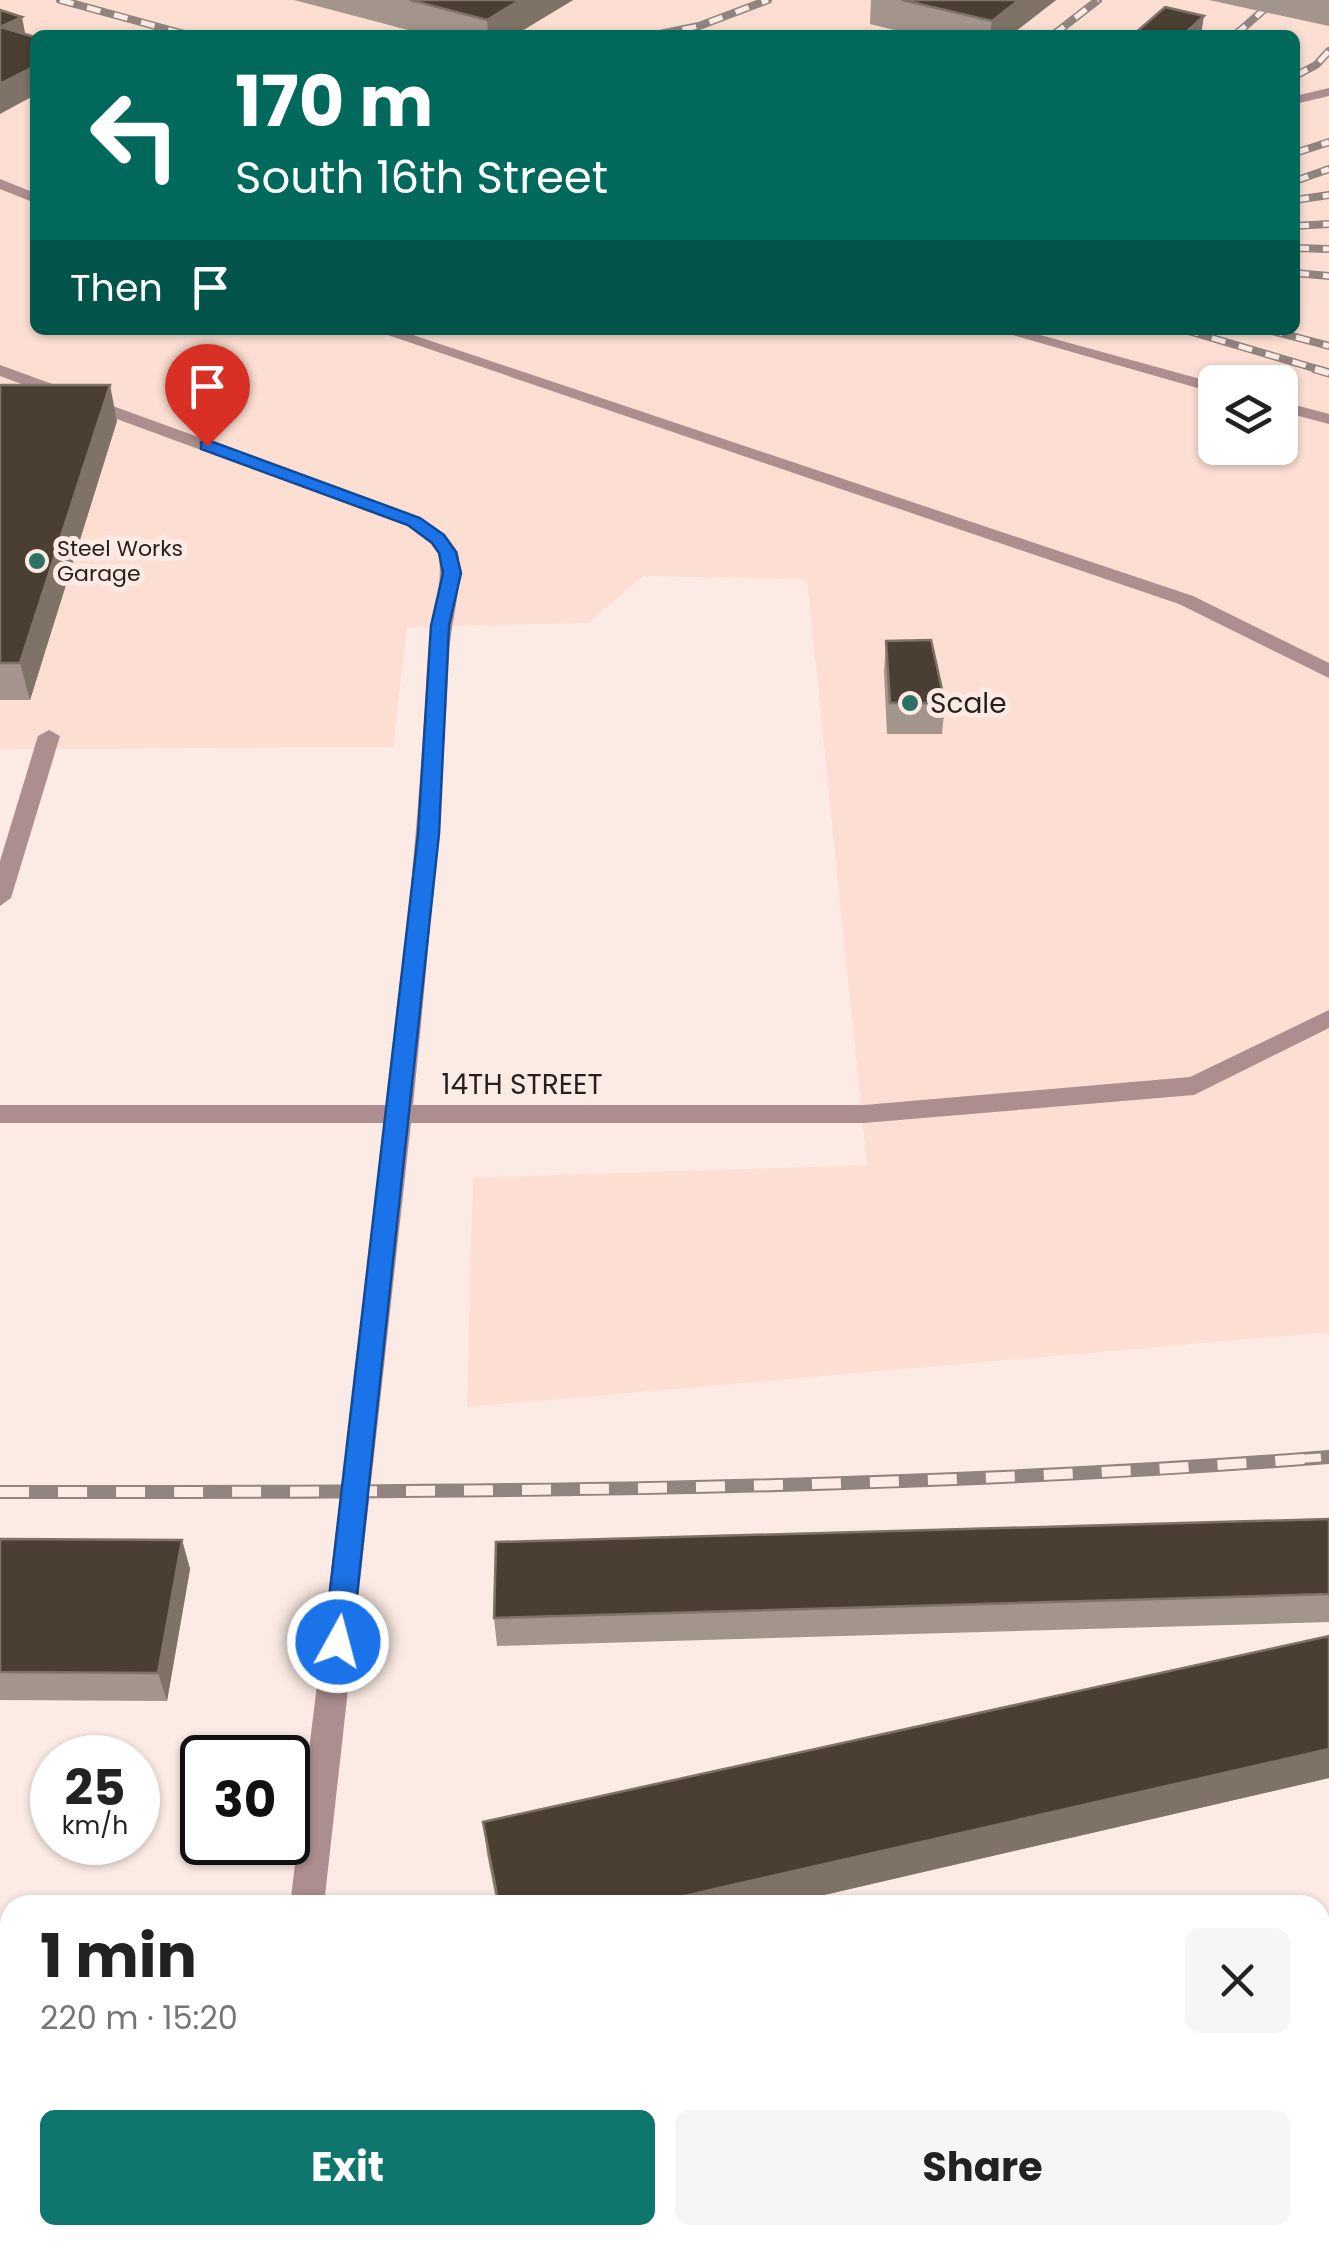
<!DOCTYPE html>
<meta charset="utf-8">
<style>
body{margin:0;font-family:Poppins,sans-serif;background:#f6f6f6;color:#222;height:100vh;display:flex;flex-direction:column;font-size:38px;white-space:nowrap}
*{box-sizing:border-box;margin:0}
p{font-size:32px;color:#767676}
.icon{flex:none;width:55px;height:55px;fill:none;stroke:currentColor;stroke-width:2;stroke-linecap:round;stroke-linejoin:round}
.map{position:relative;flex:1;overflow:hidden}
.sheet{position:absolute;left:0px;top:1895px;width:1330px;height:350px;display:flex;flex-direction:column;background:#fff;border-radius:30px 30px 0 0;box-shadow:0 2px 8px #0004}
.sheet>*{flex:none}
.banner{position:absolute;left:30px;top:30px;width:1270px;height:305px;border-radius:15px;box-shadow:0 2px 8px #0004;background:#00695c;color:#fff;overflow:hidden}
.fabs{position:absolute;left:1198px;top:365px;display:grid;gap:20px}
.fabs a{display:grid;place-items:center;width:100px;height:100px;border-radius:15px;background:#fff;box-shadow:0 2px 8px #0004;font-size:50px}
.speed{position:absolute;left:30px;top:1735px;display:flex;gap:20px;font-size:50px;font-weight:700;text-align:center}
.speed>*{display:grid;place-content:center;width:130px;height:130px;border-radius:50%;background:#fff;box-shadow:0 2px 8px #0004;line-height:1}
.speed small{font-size:25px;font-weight:400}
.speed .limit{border:5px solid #111;border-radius:15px;background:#fff;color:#111}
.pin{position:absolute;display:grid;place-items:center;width:85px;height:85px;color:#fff;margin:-102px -42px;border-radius:50% 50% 50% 0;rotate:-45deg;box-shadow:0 0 10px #0007}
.pin .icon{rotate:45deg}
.me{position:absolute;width:110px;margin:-55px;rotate:7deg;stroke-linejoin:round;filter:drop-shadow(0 0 8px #0008)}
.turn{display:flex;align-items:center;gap:35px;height:210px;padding:0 40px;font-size:45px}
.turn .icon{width:130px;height:130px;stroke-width:2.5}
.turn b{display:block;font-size:70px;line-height:85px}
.then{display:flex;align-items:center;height:95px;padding:0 40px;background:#0003;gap:20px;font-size:38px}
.round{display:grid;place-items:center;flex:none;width:105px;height:105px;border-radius:15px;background:#f6f6f6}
.headline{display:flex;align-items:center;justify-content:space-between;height:170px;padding:0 40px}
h1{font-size:60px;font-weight:700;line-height:75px}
.primary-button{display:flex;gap:20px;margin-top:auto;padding:20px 40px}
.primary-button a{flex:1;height:115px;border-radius:15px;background:#0f766e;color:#fff;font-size:40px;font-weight:700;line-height:115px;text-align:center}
.primary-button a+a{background:#f6f6f6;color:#222}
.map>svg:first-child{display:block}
.built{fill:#fcdfd2;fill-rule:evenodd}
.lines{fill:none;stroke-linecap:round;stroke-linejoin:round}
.service{fill:#ad8e8e;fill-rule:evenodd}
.minor{fill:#ad8e8e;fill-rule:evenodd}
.rail-far3-casing{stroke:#91847f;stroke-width:8}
.rail-far2-casing{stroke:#91847f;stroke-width:9}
.rail-far1-casing{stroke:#91847f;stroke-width:11}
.rail-casing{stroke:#91847f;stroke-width:14}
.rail-far3{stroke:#fcebe4;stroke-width:5;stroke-dasharray:14;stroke-linecap:butt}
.rail-far2{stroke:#fcebe4;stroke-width:6;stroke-dasharray:18;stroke-linecap:butt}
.rail-far1{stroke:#fcebe4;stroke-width:8;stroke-dasharray:22;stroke-linecap:butt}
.rail{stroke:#fcebe4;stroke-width:10;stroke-dasharray:29;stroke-linecap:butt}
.wall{fill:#a3958b}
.shaded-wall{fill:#7f7367}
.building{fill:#4a3f32;stroke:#7f7367;stroke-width:2.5}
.route{fill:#1a73e8;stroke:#114b97;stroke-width:2.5}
.poi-dot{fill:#2d7164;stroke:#fcebe4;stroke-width:4}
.labels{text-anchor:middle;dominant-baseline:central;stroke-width:10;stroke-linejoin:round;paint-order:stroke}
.far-poi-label{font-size:22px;fill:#271f1c;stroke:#fcebe4;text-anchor:start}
.poi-label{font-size:28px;fill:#271f1c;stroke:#fcebe4;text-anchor:start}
.street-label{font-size:28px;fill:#271f1c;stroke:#fcebe4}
</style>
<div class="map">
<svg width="1329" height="2245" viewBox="0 0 1329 2245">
<rect width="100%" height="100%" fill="#fcebe4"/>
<path class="built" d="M0,0h1329v1332l-862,75 6,-229 394,-13 -60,-586 -164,-3 -55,47 -181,4 -14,120 -393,2zM35,35h1260v295h-1260zM1215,382h65v66h-65z"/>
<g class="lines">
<g class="service">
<path d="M1329,88v8l-34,8v-8z"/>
<path d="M0,179l35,14v10l-35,-14z"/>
<path d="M373,330h25l795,266 136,67v15l-150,-74z"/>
<path d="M995,330h27l193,53v10z"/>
<path d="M0,365l421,153 24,17 13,17 -3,4h-14l-10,-13 -24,-17 -407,-150z"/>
<path d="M1280,401l49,13v10l-49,-13z"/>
<path d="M49,730l11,6 -49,162 -11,8v-45l38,-125z"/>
<path d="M1329,1010v18l-135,67 -330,28 -9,-3 -3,-6 3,-6 9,-3 326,-28z"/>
</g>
<g class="minor">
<path d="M448,546l10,6c6,34 -8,70 -9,105 -7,150 -21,299 -36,448h451l9,3 3,6 -3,6 -9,3h-453l-87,782h-34l96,-782h-386v-18h389c16,-149 31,-298 39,-448 2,-35 17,-71 10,-105z"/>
<path d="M249,2235h36l-1,10h-36z"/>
</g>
<g class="rail-far3-casing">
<g id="rail-far3">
<path d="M60,0l128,35"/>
<path d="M655,35l44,-9 69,-26"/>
<path d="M1053,35l45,-35"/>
<path d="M1235,35l40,-35"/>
<path d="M1295,76l21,-11 13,-14"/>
<path d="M1295,153l34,-11"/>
<path d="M1295,181l34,-12"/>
<path d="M1295,200l34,-5"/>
<path d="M1295,226l34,-2"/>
<path d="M1295,248l34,1"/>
<path d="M1295,273l34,3"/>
<path d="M1185,330l139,41"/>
<path d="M1269,330l60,16"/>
</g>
</g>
<g class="rail-far2-casing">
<path id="rail-far2" d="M1315,369l14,4"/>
</g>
<g class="rail-far1-casing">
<path id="rail-far1" d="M1299,1459l30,-2"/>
</g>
<g class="rail-casing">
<path id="rail" d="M0,1492c444,0 886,0 1329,-35"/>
</g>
<use href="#rail-far3" class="rail-far3"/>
<use href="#rail-far2" class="rail-far2"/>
<use href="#rail-far1" class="rail-far1"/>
<use href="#rail" class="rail"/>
</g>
<g class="wall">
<path d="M294,0h279l-58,35h-88z"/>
<path d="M871,0h185l-45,35h-96l-45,-11z"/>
<path d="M1209,0h120v26z"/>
<path d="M0,385l117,36 -87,279h-30z"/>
<path d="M886,641l59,62 -3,31h-55l-3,-62z"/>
<path d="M1329,1519v103l-832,24 -3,-28z"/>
<path d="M0,1539l182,1 8,29 -23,132 -167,-1z"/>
<path d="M1329,1636v142l-548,127h-284l-10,-51 -4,-32z"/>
</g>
<g class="shaded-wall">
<path d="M520,0h53l-58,35h-27l-1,-15z"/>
<path d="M1019,0h37l-45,35h-21l2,-14z"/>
<path d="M1204,16l-3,19h-18z"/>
<path d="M22,17l5,26 -27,-16z"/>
<path d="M35,66v29l-35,19v-30z"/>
<path d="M110,385l7,36 -87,279 -10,-37z"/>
<path d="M182,1540l8,29 -23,132 -9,-28z"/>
<path d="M1329,1749v29l-548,127h-136z"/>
</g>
<g class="building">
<path d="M410,0h110l-33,20z"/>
<path d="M902,0h117l-27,21z"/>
<path d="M1165,7l39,9 -21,19h-50z"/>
<path d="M0,10l22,7 -22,10z"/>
<path d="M0,27l35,10v29l-35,18z"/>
<path d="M0,385h110l-90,278h-20z"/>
<path d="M931,640l14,63h-55l-4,-62z"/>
<path d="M1329,1519v75l-835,24 2,-76z"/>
<path d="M0,1539l182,1 -24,133 -158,-1z"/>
<path d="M1329,1636v113l-684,156h-146l-16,-83z"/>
</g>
<path class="route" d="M201,442h12l207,76 24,17 12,17 5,21 -12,53 -10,208 -87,808 -4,9 -10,4 -10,-4 -4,-9 94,-808 13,-208 12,-53 -4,-20 -7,-10 -24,-18 -207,-76z"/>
<g class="poi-dot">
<circle cx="37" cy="561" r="10"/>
<circle cx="910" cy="703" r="10"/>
</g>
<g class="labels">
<g class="far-poi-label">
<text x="57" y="548">Steel Works<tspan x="57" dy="25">Garage</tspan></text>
</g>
<g class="poi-label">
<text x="930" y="703">Scale</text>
</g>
<g class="street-label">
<text x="522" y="1084">14TH STREET</text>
</g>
</g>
</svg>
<div class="fabs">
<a><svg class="icon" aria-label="layers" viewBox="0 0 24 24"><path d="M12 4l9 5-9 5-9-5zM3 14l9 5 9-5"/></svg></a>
</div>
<div class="speed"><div>25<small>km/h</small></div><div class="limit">30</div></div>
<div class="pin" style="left:207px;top:446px;background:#d93025"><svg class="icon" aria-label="arrive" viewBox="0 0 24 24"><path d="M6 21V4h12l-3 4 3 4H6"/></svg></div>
<svg class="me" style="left:338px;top:1642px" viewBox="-20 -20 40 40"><circle r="17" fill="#1a73e8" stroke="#fff" stroke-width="3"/><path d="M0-11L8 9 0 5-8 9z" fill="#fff"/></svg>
<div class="banner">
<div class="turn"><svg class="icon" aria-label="left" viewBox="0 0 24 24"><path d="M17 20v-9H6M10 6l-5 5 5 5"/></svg><div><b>170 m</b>South 16th Street</div></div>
<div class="then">Then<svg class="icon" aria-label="arrive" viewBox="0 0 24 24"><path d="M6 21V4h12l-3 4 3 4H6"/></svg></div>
</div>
<section class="sheet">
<div class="headline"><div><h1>1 min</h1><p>220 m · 15:20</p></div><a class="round"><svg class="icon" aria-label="close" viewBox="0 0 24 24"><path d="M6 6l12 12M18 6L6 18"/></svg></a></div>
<div class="primary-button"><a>Exit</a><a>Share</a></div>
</section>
</div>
